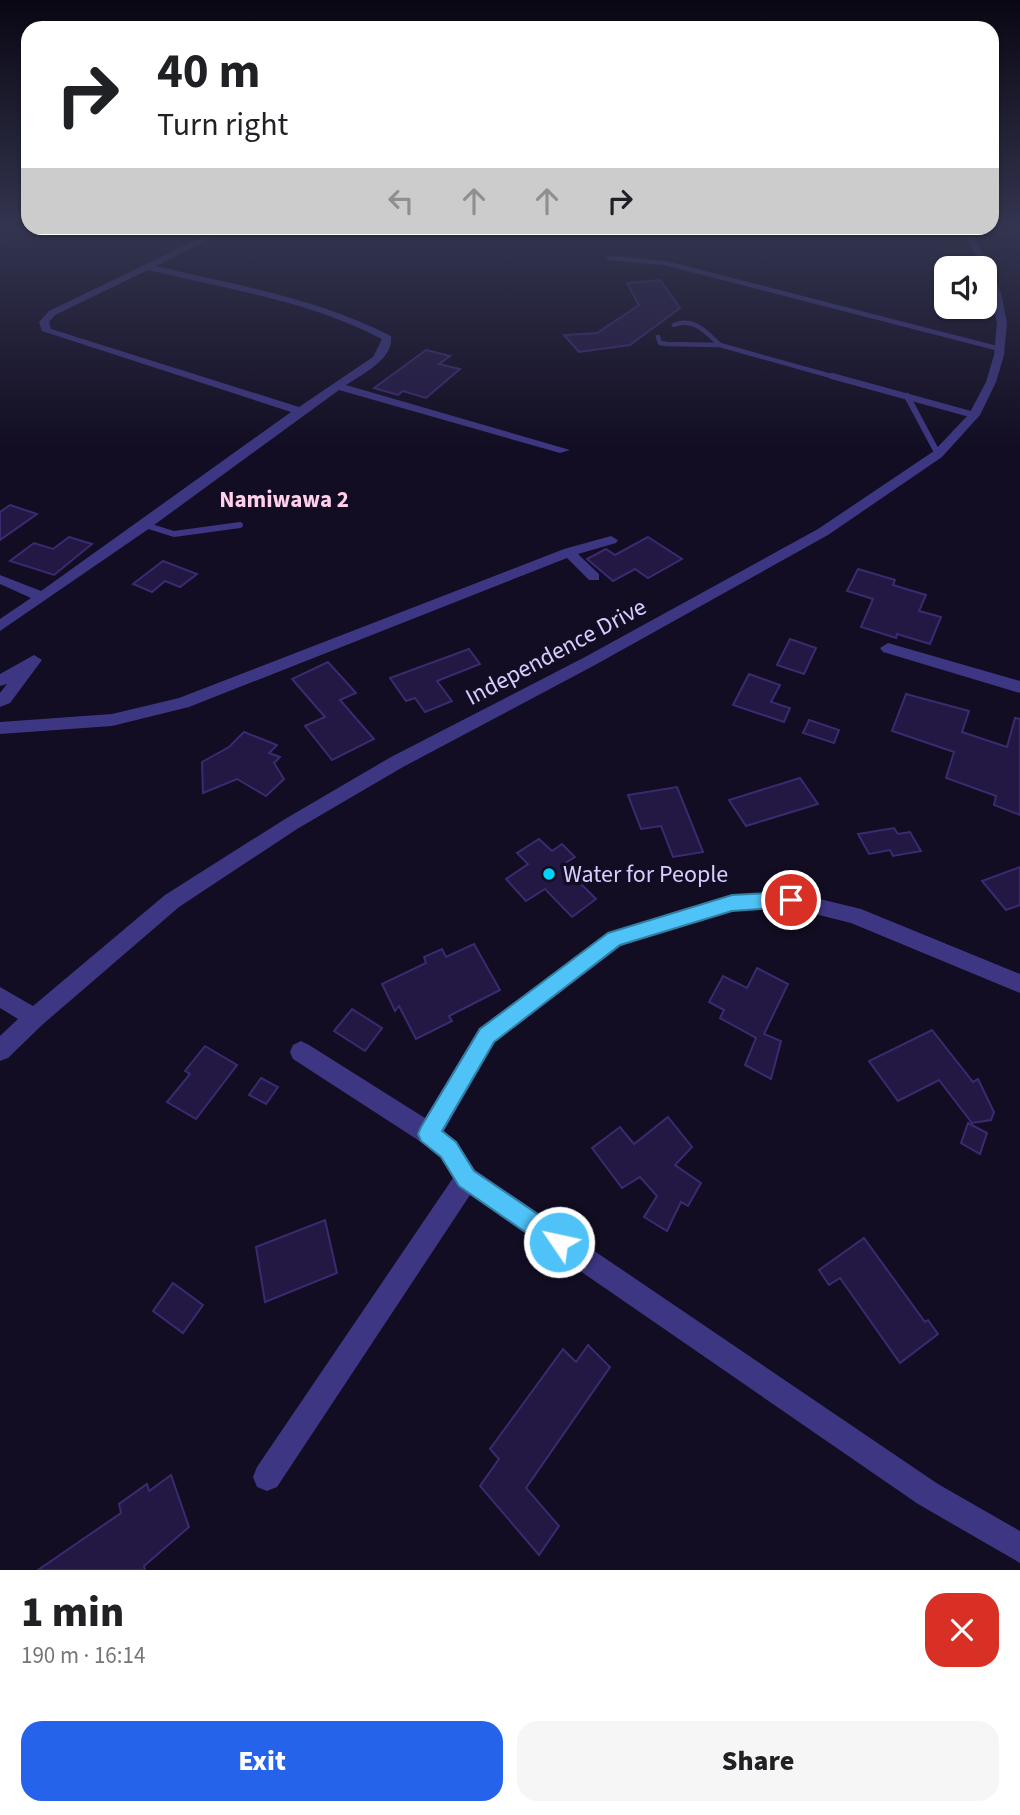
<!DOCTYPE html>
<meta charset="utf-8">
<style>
body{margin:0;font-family:"Source Sans 3",sans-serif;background:#f6f6f6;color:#202124;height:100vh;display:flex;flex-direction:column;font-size:26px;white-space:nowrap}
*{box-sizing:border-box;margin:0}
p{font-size:23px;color:#757577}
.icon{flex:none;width:38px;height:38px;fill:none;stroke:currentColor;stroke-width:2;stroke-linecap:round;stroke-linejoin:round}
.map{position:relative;height:1570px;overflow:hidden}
.side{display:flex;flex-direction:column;background:#fff;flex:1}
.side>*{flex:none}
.hud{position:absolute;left:21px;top:21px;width:978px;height:214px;border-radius:21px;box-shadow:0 2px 5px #0004;background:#fff;color:#202124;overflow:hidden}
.buttons{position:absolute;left:934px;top:256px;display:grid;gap:14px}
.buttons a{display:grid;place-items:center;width:63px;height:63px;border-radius:14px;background:#fff;box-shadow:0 2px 5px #0004;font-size:35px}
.pin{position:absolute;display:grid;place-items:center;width:60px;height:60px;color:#fff;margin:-30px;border:4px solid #fff;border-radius:50%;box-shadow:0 2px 7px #0007}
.me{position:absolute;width:77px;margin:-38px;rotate:304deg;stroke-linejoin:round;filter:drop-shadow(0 0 5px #0008)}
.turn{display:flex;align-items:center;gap:24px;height:147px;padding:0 21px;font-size:32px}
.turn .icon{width:91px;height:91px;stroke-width:2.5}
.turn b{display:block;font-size:49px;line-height:60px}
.lanes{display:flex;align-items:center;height:66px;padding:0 21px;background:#0003;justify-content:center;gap:35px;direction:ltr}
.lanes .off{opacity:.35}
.round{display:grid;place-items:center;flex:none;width:74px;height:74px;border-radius:21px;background:#f6f6f6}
.headline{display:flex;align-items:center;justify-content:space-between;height:119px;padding:0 21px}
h1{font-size:42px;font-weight:800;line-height:52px}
.cta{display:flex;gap:14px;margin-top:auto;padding:14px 21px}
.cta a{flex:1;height:80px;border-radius:21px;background:#2563eb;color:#fff;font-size:28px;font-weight:800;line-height:80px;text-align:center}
.cta a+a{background:#f6f6f6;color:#202124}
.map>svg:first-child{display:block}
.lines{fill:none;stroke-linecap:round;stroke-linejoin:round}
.river{fill:#081940;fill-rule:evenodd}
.building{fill:#231844;stroke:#3b2a70;stroke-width:2}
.service-far1{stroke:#3d3682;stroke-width:4.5}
.service{stroke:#3d3682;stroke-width:6}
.minor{fill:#3d3682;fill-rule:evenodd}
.route{fill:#4fc3f7;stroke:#337fa1;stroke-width:2}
.poi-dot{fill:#00d3f9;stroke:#120d22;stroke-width:2.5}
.labels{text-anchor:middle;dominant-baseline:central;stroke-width:7;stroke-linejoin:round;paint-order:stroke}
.far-quarter-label{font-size:23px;font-weight:bold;fill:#ffd0eb;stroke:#120d22}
.street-label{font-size:24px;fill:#d6ceff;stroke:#120d22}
.poi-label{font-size:24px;fill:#d6ceff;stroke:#120d22;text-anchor:start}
</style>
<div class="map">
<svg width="1020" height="1570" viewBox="0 0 1020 1570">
<rect width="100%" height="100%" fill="#120d22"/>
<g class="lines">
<path class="river" d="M0,228h13c-1,10 -2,17 -13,20z"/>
</g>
<g class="building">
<path d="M660,280l20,28 -50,37 -51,7 -15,-17 33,-2 42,-28 -12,-22z"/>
<path d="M426,350l24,6 -11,8 21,5 -34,29 -23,-7 -5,4 -24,-7z"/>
<path d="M10,505l27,9 -37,26v-28z"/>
<path d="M69,537l23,7 -38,31 -44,-14 24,-18 19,6z"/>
<path d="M648,537l34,22 -34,19 -13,-9 -22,12 -26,-22 19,-10 9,6z"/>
<path d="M163,561l34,13 -17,13 -15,-6 -13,11 -19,-8z"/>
<path d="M858,569l37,11 -2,5 33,10 -7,16 22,6 -11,27 -33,-10 -1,4 -35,-11 12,-28 -26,-8z"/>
<path d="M790,639l26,9 -12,26 -27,-9z"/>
<path d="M469,649l11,15 -43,17 15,20 -27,11 -10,-14 -9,3 -16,-23z"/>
<path d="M328,662l28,31 -16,7 34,39 -42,21 -27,-34 20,-9 -33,-38z"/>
<path d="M749,674l31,11 -9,17 19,6 -6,14 -51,-17z"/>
<path d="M906,694l63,17 -7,21 45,15 8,-29 5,1v96l-26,-10 2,-9 -50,-18 8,-26 -62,-21z"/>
<path d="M809,720l30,10 -5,13 -31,-10z"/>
<path d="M244,732l33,13 -8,8 11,4 -6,6 10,16 -18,17 -29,-17 -34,14 -1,-31 27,-15z"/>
<path d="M800,778l18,26 -72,22 -17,-26z"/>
<path d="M677,787l26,65 -30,5 -12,-31 -20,3 -13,-34z"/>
<path d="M894,828l4,6 12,-2 11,19 -28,5 -3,-6 -21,4 -11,-20z"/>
<path d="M539,839l13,12 10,-7 13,13 -13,8 34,34 -24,18 -27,-28 -19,12 -20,-22 22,-15 -11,-11z"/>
<path d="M1020,867v38l-14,5 -24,-29z"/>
<path d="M474,944l26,46 -51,26 3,5 -36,18 -17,-33 -4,5 -13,-27 44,-21 -2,-6 18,-8 4,8z"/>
<path d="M757,968l31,16 -24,50 17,7 -10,38 -26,-14 11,-27 -36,-20 4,-8 -15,-8 14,-26 24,12z"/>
<path d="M352,1009l30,19 -17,23 -31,-20z"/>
<path d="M932,1030l41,52 5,-3 16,33 -3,8 -19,3 -33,-43 -41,21 -29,-40z"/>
<path d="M205,1046l32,19 -41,54 -29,-17 23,-28 -5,-3z"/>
<path d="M261,1078l17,9 -12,17 -17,-9z"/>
<path d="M668,1117l24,30 -17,18 26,18 -13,23 -7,-4 -14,29 -23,-14 13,-21 -17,-19 -18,11 -30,-40 28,-21 14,17z"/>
<path d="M968,1123l19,10 -7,21 -19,-11z"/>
<path d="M325,1220l12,53 -72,29 -9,-55z"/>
<path d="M864,1238l61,84 3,-2 10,14 -38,29 -60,-85 -11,7 -10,-15z"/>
<path d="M173,1283l30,22 -20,28 -30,-22z"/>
<path d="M588,1345l22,22 -84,121 33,38 -20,29 -59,-69 19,-27 -9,-10 73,-100 13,13z"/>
<path d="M171,1475l18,52 -45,39 1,4h-107l83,-57 -2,-9 28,-20 2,7z"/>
</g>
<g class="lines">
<g class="service-far1">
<path d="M609,258l56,5 335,86"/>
<path d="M658,337l2,6 7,1 53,1c-14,-13 -26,-28 -46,-20"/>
<path d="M720,345l118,33"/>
</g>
<g class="service">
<path d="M832,376l142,39"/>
<path d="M907,396l31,58"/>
<path d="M145,525l29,9 66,-9"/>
</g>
<g class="minor">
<path d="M221,228h10l-75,38c79,19 161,32 235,70 3,23 -28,38 -45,49l224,65 -10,3 -221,-63 -189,138 -150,103v-12l31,-21 -31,-14v-9l41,16 250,-179 -249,-81 -3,-9 10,-11zM148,270c79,19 161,31 234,69l-9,18 -74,50 -248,-78 -2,-7 6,-7z"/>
<path d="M961,228h8l22,41 10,24 6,30 -3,32 -8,27 -16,33 -38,42 -114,78 -233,130 -192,102 -106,62 -118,78 -137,118 -34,33 -8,3v-25l18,-17 -18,-11v-21l33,19 132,-111 120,-76 106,-62 194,-100 233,-128 116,-78 35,-37 17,-32 8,-27 3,-32 -12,-55h-3z"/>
<path d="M611,536l7,4 -2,3 -38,11 21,20v6h-10l-22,-22 -378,149 -77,19 -112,8v-12l112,-8 67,-16 385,-149z"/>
<path d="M888,643l132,38v12l-137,-41 -3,-4z"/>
<path d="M34,655l8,5 -3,4 -29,39 -10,4v-14l7,-9 -7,2v-12z"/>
<path d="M791,892l70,17 159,65v19l-169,-70 -60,-15 -59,3 -111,35 -126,96 -51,89 13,11 18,28 463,314 82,47v32l-102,-59 -448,-309 -193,292 -10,4 -10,-4 -4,-10 4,-10 196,-289 -12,-20 -20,-16 -128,-83 -3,-7 3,-7 8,-4 8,4 116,73 54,-90 129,-95 124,-38z"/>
</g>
</g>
<linearGradient id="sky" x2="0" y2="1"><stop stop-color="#0a0713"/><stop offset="0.51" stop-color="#33354f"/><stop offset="1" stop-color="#33354f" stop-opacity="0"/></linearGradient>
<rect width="1020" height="447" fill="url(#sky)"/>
<path class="route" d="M791,892l6,2 3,6 -3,5 -6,2 -59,4 -112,34 -126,97 -52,89 14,11 18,29 93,63 3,8 -3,8 -8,3 -8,-3 -92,-64 -18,-29 -20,-16 -3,-7 3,-7 59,-98 128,-96 124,-38z"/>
<circle class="poi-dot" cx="549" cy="874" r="7"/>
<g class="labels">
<g class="far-quarter-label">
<text x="284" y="499">Namiwawa 2</text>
</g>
<g class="street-label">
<text transform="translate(556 652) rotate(-28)">Independence Drive</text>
</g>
<g class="poi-label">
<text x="563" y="874">Water for People</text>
</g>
</g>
</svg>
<div class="buttons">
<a><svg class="icon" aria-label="sound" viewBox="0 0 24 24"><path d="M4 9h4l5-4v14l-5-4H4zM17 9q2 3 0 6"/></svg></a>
</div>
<div class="pin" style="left:791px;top:900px;background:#d93025"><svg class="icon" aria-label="arrive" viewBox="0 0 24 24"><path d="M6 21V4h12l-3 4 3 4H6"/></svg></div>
<svg class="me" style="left:559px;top:1242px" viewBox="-20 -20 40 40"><circle r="17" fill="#4fc3f7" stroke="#fff" stroke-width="3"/><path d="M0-11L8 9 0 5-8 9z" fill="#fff"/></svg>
<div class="hud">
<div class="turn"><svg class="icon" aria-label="right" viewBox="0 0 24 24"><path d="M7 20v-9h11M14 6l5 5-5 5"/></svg><div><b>40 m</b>Turn right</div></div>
<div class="lanes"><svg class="icon off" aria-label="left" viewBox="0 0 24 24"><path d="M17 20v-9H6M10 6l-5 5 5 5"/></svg><svg class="icon off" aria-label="ahead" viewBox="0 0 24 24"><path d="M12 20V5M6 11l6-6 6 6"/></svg><svg class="icon off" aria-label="ahead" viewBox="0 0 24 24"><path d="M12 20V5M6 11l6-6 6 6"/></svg><svg class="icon" aria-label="right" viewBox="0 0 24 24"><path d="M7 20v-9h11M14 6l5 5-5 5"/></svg></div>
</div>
</div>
<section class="side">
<div class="headline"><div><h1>1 min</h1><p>190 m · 16:14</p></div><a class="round" style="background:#d93025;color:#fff"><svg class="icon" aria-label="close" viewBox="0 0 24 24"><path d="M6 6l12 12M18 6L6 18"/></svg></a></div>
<div class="cta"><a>Exit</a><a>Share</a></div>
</section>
